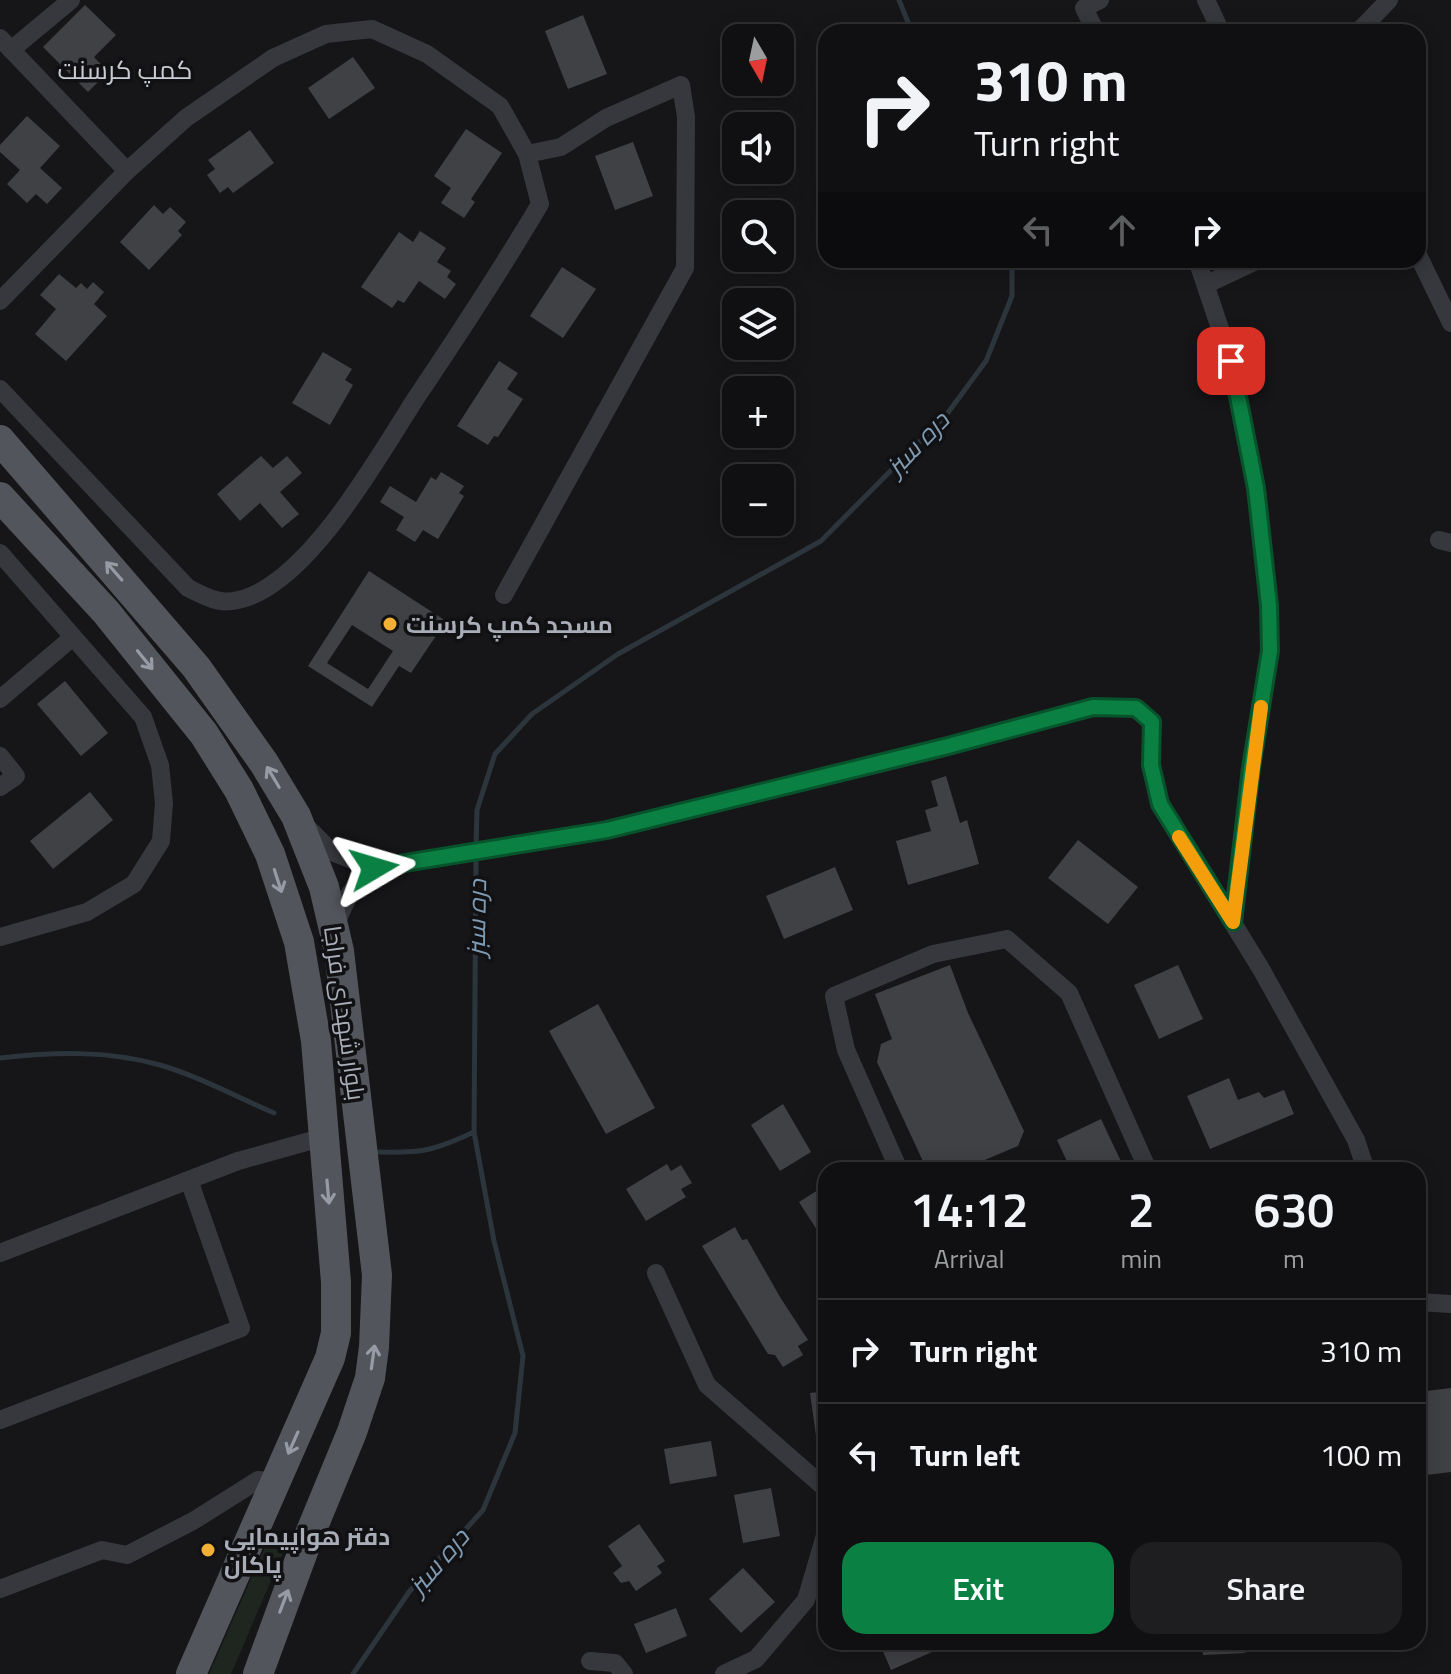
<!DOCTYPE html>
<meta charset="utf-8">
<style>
body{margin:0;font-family:"Titillium Web",Cairo,sans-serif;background:#1e1e20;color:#f1f3f6;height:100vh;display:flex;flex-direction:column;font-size:30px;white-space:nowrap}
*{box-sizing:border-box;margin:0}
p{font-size:26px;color:#9c9d9f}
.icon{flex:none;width:44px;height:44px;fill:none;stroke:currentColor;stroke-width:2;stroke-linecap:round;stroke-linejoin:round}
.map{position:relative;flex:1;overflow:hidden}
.sheet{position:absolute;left:818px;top:1162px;width:608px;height:488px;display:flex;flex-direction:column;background:#101012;border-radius:24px;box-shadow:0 4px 20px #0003,0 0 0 2px #303032}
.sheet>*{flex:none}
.guide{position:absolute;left:818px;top:24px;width:608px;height:244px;border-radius:24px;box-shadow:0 4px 20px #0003,0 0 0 2px #303032;background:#101012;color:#f1f3f6;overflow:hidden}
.needle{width:52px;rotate:171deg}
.buttons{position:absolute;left:722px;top:24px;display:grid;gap:16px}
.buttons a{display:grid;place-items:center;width:72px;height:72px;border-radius:16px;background:#101012;box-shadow:0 4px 20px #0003,0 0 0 2px #303032;font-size:40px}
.pin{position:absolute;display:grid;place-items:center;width:68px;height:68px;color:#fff;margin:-34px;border-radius:16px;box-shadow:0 4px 12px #0006}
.me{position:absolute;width:88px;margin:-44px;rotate:83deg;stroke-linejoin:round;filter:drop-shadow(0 0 6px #0008)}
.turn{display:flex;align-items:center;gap:28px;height:168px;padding:0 24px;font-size:36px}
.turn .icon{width:104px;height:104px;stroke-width:2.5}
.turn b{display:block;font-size:56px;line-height:68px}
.lanes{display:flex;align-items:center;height:76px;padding:0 24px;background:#0003;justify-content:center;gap:40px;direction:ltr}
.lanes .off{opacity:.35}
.eta{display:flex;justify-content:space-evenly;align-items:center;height:136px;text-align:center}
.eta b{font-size:48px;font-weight:600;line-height:56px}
.button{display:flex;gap:16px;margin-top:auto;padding:16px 24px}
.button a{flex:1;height:92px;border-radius:24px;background:#0b8043;color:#fff;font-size:32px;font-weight:600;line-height:92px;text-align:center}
.button a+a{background:#1e1e20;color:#f1f3f6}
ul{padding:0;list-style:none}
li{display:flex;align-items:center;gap:24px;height:104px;padding:0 24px;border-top:2px solid #303032}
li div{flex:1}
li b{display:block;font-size:30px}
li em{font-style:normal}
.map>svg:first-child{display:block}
.green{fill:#1e261f}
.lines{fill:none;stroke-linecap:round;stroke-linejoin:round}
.stream{stroke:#2c353c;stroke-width:5}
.building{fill:#404145;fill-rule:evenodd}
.street{stroke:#37383d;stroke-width:18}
.primary{stroke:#53555c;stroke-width:30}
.oneway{stroke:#979ba6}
.route-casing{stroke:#07532c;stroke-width:20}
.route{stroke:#0b8043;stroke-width:14}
.slow{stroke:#f59e0b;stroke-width:14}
.poi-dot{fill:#f2b134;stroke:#111113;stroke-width:3}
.labels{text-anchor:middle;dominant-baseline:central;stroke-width:7;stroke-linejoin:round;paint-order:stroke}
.poi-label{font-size:24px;font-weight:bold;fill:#a8adb8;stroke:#111113;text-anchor:start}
.street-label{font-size:24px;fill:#a8adb8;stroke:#111113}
.neighbourhood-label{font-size:26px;fill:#c9ccd4;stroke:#111113}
.water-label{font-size:26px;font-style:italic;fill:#7f9bb3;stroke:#111113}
</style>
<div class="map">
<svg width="1451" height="1674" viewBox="0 0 1451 1674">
<rect width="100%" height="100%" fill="#161618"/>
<path class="green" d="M272,1531l16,10 -57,133h-22z"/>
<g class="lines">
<g class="stream">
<path d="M899,0l13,32"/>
<path d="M476,847l1,-37 18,-56 37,-40 86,-60 203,-113 126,-127 39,-53 26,-65v-36"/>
<path d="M0,1058c54,-6 106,-8 160,7 38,11 77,32 114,48"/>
<path d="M379,1152c44,1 54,-1 95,-20"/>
<path d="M353,1674l56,-82 74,-82 32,-77 8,-77 -29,-115 -20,-109 2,-275"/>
</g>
</g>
<g class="building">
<path d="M85,5l31,30 -22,22 14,15 -20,20 -45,-45z"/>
<path d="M583,15l24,59 -39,15 -23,-58z"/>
<path d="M353,57l22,31 -46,31 -21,-31z"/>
<path d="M27,116l33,30 -20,22 22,20 -15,16 -11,-10 -9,9 -20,-19 13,-14 -20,-18v-7z"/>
<path d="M466,129l36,24 -31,46 4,3 -11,16 -23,-15 10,-15 -17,-12z"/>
<path d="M250,130l24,33 -41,30 -5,-6 -8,6 -13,-18 8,-6 -7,-9z"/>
<path d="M633,142l20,54 -38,14 -20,-54z"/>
<path d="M154,205l9,9 7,-7 16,15 -8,9 4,4 -33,35 -29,-28z"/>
<path d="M420,231l26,17 -9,14 14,9 -4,6 9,7 -11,15 -26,-18 -15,22 -6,-3 -6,8 -31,-21 38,-55 14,10z"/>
<path d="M562,267l34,22 -33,49 -33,-22z"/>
<path d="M59,274l17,14 5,-5 6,6 6,-7 11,10 -10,12 13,12 -41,45 -31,-27 21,-25 -16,-14z"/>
<path d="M323,352l29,17 -7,11 8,5 -23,40 -38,-22z"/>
<path d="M499,361l19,12 -11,16 16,10 -25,38 -4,-1 -6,9 -31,-19z"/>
<path d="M261,456l12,12 14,-12 15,17 -22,19 19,22 -17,14 -22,-25 -20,18 -23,-27z"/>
<path d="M441,472l23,14 -5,7 5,3 -26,43 -15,-9 -8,12 -19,-12 8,-13 -24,-15 10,-16 26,16 15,-25 5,3z"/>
<path d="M369,571l77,50 -35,52 -12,-7 -27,41 -64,-41zM352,625l41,26 -25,38 -41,-26z"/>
<path d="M65,681l43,52 -27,23 -44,-52z"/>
<path d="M946,776l14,47 7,-3 12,44 -71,21 -12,-44 35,-10 -6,-21 13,-4 -7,-25z"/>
<path d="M90,792l23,28 -60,49 -23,-28z"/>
<path d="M1078,840l60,47 -30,37 -60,-46z"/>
<path d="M835,867l18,43 -69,29 -18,-43z"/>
<path d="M950,965l18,48 56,118 -6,15 -57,24h-34l-50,-108 4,-18 11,-5 -17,-45z"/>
<path d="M1178,965l25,54 -44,20 -25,-54z"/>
<path d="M598,1004l57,104 -49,26 -57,-103z"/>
<path d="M1229,1078l9,22 21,-8 5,6 20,-8 10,24 -84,35 -23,-53z"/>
<path d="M783,1104l28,48 -31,19 -29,-46z"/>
<path d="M1101,1119l24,51h-54l-14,-30z"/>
<path d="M667,1164l4,7 10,-6 11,18 -11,6 5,8 -40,24 -20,-32z"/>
<path d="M826,1185v59l-27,-42z"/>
<path d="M735,1227l7,13 5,-1 33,58 28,43 -10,6 5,9 -20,12 -8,-12 -7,-1 -66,-108z"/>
<path d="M1451,1388v84l-25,3 -8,-83z"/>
<path d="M826,1391v59h-8l-8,-57z"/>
<path d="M711,1441l6,35 -47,8 -6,-35z"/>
<path d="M771,1488l9,48 -37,7 -9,-48z"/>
<path d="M639,1524l26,37 -8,5 5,7 -26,18 -7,-10 -8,2 -8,-10 9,-7 -14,-20z"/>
<path d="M743,1568l32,34 -34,31 -32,-34z"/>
<path d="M676,1608l11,28 -41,17 -12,-29z"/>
<path d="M879,1642h49l4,10 -41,18z"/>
<path d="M1202,1642h43v11l-42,2z"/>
</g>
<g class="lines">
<g class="street">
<path d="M1206,0l15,32"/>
<path d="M1096,32l-12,-24 16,-8"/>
<path d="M1358,32l31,-32"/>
<path d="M0,38l127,133"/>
<path d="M11,50l60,-50"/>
<path d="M1418,255l33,68"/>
<path d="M1197,260l34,101 25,127 13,117 1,46 -19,117 -18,154"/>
<path d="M1207,284l51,-24"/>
<path d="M0,301l127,-130 59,-53 87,-60 53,-24 46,-5 55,25 73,52 27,48 13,50c-39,66 -81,130 -124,194 -38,59 -100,171 -165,198 -27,11 -40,4 -63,-8l-188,-199"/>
<path d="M1439,540l12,3"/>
<path d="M0,553l143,164 17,48 4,38 -3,38 -27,43 -47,28 -87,25"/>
<path d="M504,595l181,-327 1,-151 -5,-32 -75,33 -45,29 -34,7"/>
<path d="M0,699l73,-62"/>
<path d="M0,756l16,20 -16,11"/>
<path d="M308,828l24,24 42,16 -24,25 -15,32"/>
<path d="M374,868l233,-38 325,-79 161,-44 43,1 16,14 -1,43 9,39 101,165 95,171 10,30"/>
<path d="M899,1170l-53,-120 -12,-54 99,-42 74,-15 62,54 79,177"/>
<path d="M0,1253l238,-92 86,-24"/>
<path d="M656,1273l51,112 119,104"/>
<path d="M1418,1302l33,2"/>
<path d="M0,1420l241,-92 -52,-148"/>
<path d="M0,1589l102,-39 25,5 66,-34 65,-41 18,2"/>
<path d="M590,1661l25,2 9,11"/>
<path d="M724,1674l32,-15 50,-59 20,-68"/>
</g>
<g class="primary">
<path d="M0,440l196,227 68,96 32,53 28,71 15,64 38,324 -3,72 -4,31 -18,54 -47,114 -47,128"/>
<path d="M0,497l106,115 98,122 35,56 31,64 29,88 17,99 20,241v51l-6,25 -139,316"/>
</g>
</g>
<defs><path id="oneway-shaft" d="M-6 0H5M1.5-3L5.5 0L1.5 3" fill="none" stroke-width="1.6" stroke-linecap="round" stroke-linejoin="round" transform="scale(2)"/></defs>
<g class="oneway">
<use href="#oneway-shaft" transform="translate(114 571) rotate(-131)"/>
<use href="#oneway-shaft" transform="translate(145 660) rotate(51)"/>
<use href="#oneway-shaft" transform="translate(273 777) rotate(-121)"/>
<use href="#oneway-shaft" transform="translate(278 881) rotate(72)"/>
<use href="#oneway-shaft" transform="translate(328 1192) rotate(85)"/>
<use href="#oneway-shaft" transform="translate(373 1357) rotate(-82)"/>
<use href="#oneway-shaft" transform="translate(293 1443) rotate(114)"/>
<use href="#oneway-shaft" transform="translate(284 1601) rotate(-69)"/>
</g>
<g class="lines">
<g class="route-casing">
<path id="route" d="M374,868l233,-38 341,-84 145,-39 43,1 16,14 -1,43 9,39 73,118 18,-154 19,-117 -1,-46 -13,-117 -25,-127"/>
</g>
<use href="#route" class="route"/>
<path class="slow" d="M1179,837l54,85 28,-215"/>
</g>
<g class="poi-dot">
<circle cx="390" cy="624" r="8"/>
<circle cx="208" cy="1550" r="8"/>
</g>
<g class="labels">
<g class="poi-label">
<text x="406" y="624">مسجد کمپ کرسنت</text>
<text x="224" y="1536">دفتر هواپیمایی<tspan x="224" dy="28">پاکان</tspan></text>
</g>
<g class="street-label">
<text transform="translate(345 1013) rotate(82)">بلوار شهدای فراجا</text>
</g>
<g class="neighbourhood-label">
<text x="125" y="69">کمپ کرسنت</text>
</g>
<g class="water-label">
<text transform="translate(917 443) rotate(-46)">دره سبز</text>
<text transform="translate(476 918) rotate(-89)">دره سبز</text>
<text transform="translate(438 1561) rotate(-49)">دره سبز</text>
</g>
</g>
</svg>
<div class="buttons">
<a><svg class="needle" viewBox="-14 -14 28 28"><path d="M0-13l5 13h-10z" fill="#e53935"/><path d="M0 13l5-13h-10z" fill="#9c9d9f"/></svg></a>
<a><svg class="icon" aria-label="sound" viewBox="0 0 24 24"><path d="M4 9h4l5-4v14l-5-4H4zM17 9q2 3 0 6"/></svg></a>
<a><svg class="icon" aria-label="search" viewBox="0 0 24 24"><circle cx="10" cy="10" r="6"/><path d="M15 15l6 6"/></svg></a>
<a><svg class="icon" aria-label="layers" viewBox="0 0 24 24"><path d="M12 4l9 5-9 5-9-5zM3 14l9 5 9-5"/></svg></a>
<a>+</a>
<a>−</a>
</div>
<div class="pin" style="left:1231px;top:361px;background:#d93025"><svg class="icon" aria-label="arrive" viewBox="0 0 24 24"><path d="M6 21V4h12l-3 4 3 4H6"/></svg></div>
<svg class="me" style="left:374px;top:868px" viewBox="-20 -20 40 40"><path d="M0-17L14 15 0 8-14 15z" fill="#0b8043" stroke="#fff" stroke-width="4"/></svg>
<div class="guide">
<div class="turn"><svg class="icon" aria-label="right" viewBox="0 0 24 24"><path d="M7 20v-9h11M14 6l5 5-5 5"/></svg><div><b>310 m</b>Turn right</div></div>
<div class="lanes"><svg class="icon off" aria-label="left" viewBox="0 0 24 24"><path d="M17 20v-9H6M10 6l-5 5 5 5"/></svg><svg class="icon off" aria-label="ahead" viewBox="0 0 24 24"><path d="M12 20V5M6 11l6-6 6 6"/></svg><svg class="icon" aria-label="right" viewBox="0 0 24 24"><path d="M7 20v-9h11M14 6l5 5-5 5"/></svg></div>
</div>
<section class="sheet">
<div class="eta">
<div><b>14:12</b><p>Arrival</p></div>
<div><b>2</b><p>min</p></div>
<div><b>630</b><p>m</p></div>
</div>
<ul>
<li><svg class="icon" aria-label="right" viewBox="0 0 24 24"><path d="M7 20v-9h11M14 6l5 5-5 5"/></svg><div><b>Turn right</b></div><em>310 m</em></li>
<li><svg class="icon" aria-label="left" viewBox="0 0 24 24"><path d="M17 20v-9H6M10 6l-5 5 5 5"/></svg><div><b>Turn left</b></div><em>100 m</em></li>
</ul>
<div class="button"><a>Exit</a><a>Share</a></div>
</section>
</div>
